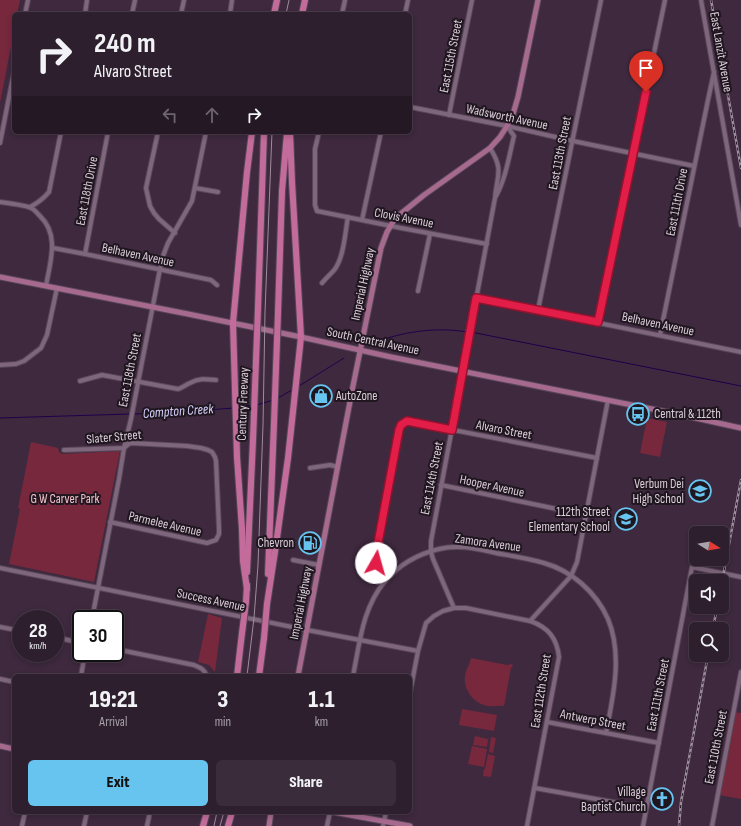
<!DOCTYPE html>
<style>
body{margin:0;font-family:"Sofia Sans Condensed",sans-serif;background:#3a2c3a;color:#f1f3f6;height:100vh;display:flex;flex-direction:column;font-size:15px;white-space:nowrap}
*{box-sizing:border-box;margin:0}
p{font-size:13px;color:#a7a2aa}
.icon{flex:none;width:22px;height:22px;fill:none;stroke:currentColor;stroke-width:2;stroke-linecap:round;stroke-linejoin:round}
.map{position:relative;flex:1;overflow:hidden}
.panel{position:absolute;left:12px;top:674px;width:400px;height:140px;display:flex;flex-direction:column;background:#2e1f2e;border-radius:6px;box-shadow:0 2px 6px #0003,0 0 0 1px #493d4a}
.panel>*{flex:none}
.banner{position:absolute;left:12px;top:12px;width:400px;height:122px;border-radius:6px;box-shadow:0 2px 6px #0003,0 0 0 1px #493d4a;background:#2e1f2e;color:#f1f3f6;overflow:hidden}
.needle{width:26px;rotate:101deg}
.fabs{position:absolute;left:689px;top:526px;display:grid;gap:8px}
.fabs a{display:grid;place-items:center;width:40px;height:40px;border-radius:6px;background:#2e1f2e;box-shadow:0 2px 6px #0003,0 0 0 1px #493d4a;font-size:20px}
.speed{position:absolute;left:12px;top:610px;display:flex;gap:8px;font-size:20px;font-weight:700;text-align:center}
.speed>*{display:grid;place-content:center;width:52px;height:52px;border-radius:50%;background:#2e1f2e;box-shadow:0 2px 6px #0003,0 0 0 1px #493d4a;line-height:1}
.speed small{font-size:10px;font-weight:400}
.speed .limit{border:2px solid #111;border-radius:6px;background:#fff;color:#111}
.pin{position:absolute;display:grid;place-items:center;width:34px;height:34px;color:#fff;margin:-41px -17px;border-radius:50% 50% 50% 0;rotate:-45deg;box-shadow:0 0 4px #0007}
.pin .icon{rotate:45deg}
.me{position:absolute;width:44px;margin:-22px;rotate:7deg;stroke-linejoin:round;filter:drop-shadow(0 0 3px #0008)}
.turn{display:flex;align-items:center;gap:14px;height:84px;padding:0 16px;font-size:18px}
.turn .icon{width:52px;height:52px;stroke-width:2.5}
.turn b{display:block;font-size:28px;line-height:34px}
.lanes{display:flex;align-items:center;height:38px;padding:0 16px;background:#0003;justify-content:center;gap:20px;direction:ltr}
.lanes .off{opacity:.35}
.eta{display:flex;justify-content:space-evenly;align-items:center;height:68px;text-align:center}
.eta b{font-size:24px;font-weight:800;line-height:28px}
.action{display:flex;gap:8px;margin-top:auto;padding:8px 16px}
.action a{flex:1;height:46px;border-radius:6px;background:#67c4ef;color:#111;font-size:16px;font-weight:800;line-height:46px;text-align:center}
.action a+a{background:#3a2c3a;color:#f1f3f6}
.map>svg:first-child{display:block}
.green{fill:#77283d}
.lines{fill:none;stroke-linecap:round;stroke-linejoin:round}
.stream{stroke:#1d024b;stroke-width:1}
.minor-casing{stroke:#584657;stroke-width:6}
.major-casing{stroke:#584657;stroke-width:7}
.highway-casing{stroke:#584657;stroke-width:8}
.minor{stroke:#7e667d;stroke-width:4}
.major{stroke:#a76a8f;stroke-width:5}
.highway{stroke:#c36c9b;stroke-width:6}
.tram{stroke:#9e8d9e;stroke-width:1}
.rail-casing{stroke:#9e8d9e;stroke-width:2.5}
.rail{stroke:#1f161f;stroke-width:1;stroke-dasharray:3;stroke-linecap:butt}
.highway-bridge-casing{stroke:#584657;stroke-width:8;stroke-linecap:butt}
.highway-bridge{stroke:#c36c9b;stroke-width:6}
.route-casing{stroke:#92132f;stroke-width:10}
.route{stroke:#e11d48;stroke-width:7}
.labels{text-anchor:middle;dominant-baseline:central;stroke-width:4;stroke-linejoin:round;paint-order:stroke}
.street-label{font-size:13px;fill:#dbcdda;stroke:#1f161f}
.poi-label{font-size:13px;fill:#dbcdda;stroke:#1f161f;text-anchor:end}
.park-label{font-size:13px;fill:#f5c2cb;stroke:#1f161f}
.water-label{font-size:14px;font-style:italic;fill:#d5d1fc;stroke:#1f161f}
</style>
<div class="map">
<svg width="741" height="826" viewBox="0 0 741 826">
<rect width="100%" height="100%" fill="#3e293e"/>
<g class="green">
<path d="M0,0h20l-3,14h-3v17l-14,72z"/>
<path d="M647,418l20,4 -7,35 -20,-4z"/>
<path d="M31,442l27,6 1,4 3,2 58,-3 -26,131 -85,-18 11,-55 -2,-1z"/>
<path d="M208,614l14,4 -7,54 -6,-7 -11,-3z"/>
<path d="M471,658l36,7 5,-1 1,2 -2,2 -7,38c-5,-1 -11,1 -16,0 -14,-2 -25,-16 -23,-30 1,-7 5,-12 6,-18z"/>
<path d="M462,709l35,6 -3,16 -35,-6z"/>
<path d="M735,712l6,1v86l-22,-4z"/>
<path d="M475,736l13,3 -1,8 -14,-2z"/>
<path d="M491,737l5,1 -3,15 -4,-1z"/>
<path d="M472,746l15,3 -3,18 -16,-3z"/>
<path d="M488,754l7,2 -4,21 -8,-1 1,-7h1z"/>
</g>
<g class="lines">
<g class="stream">
<path d="M471,332l270,54"/>
<path d="M378,341c30,-10 58,-14 90,-9"/>
<path d="M299,386l45,-28"/>
<path d="M278,398l14,-8"/>
<path d="M257,405l16,-5"/>
<path d="M239,407l13,-2"/>
<path d="M133,414l34,-1 67,-5"/>
<path d="M0,418l130,-4"/>
</g>
<g class="minor-casing">
<g id="minor">
<path d="M701,0l40,225"/>
<path d="M25,14l3,-14"/>
<path d="M85,14l2,-14"/>
<path d="M132,14l3,-14"/>
<path d="M181,14l3,-14"/>
<path d="M230,14l2,-14"/>
<path d="M342,14l3,-14"/>
<path d="M405,14l3,-14"/>
<path d="M410,107l97,19 66,15 121,25"/>
<path d="M449,115l23,-115"/>
<path d="M158,132l-12,56 4,18 4,7 5,6 16,14"/>
<path d="M319,132l-4,17v56l2,6 84,17 86,16"/>
<path d="M0,143l14,-71"/>
<path d="M195,188l23,4"/>
<path d="M496,196c10,-18 13,-40 18,-60l-7,-10"/>
<path d="M0,202c7,1 25,3 31,6 3,1 6,5 9,8 20,19 10,46 6,70"/>
<path d="M30,207c8,-4 13,-8 19,-15l12,-60"/>
<path d="M362,220l19,-88"/>
<path d="M53,248l32,6 126,26 6,5"/>
<path d="M85,254l23,-122"/>
<path d="M322,283c4,-5 9,-9 13,-14 9,-13 10,-36 13,-52"/>
<path d="M418,291l12,-57"/>
<path d="M476,298l265,54"/>
<path d="M538,310l63,-310"/>
<path d="M598,322l67,-322"/>
<path d="M660,335l48,-235 6,-28"/>
<path d="M0,365l16,-1 8,-3 17,-13 6,-13 10,-47"/>
<path d="M80,381l22,-6 76,14c4,-1 7,-4 12,-6 9,-5 16,-4 26,-3"/>
<path d="M64,450l60,-2 6,-5 57,3 14,2 7,2 4,2 3,5 1,4 3,67v6l-3,6 -9,3 -97,-21"/>
<path d="M310,468l20,-3 8,2"/>
<path d="M441,485l145,30"/>
<path d="M293,560l26,5"/>
<path d="M0,568l307,62 111,21"/>
<path d="M385,581c14,-16 33,-27 54,-32 19,-5 38,0 57,4 16,3 32,5 48,10 28,8 52,29 64,56 15,36 5,78 -2,114"/>
<path d="M454,608h12l64,13"/>
<path d="M92,619l27,-140 5,-31 7,-29 29,-150 3,-13 5,-13 24,-42 14,-69"/>
<path d="M0,627l21,4"/>
<path d="M55,637l26,6"/>
<path d="M115,649l79,16c7,3 10,4 13,11"/>
<path d="M81,676l4,-23"/>
<path d="M353,676c7,-34 9,-67 32,-95 -8,-9 -10,-14 -9,-26l23,-125c2,-5 4,-7 8,-9l190,37"/>
<path d="M0,679l14,3"/>
<path d="M410,693l8,-42 8,-28 8,-7 9,-5 11,-3 -21,-49 -2,-7v-11l64,-343c2,-23 9,-28 -5,-50"/>
<path d="M547,722l112,21"/>
<path d="M535,788l111,20"/>
<path d="M22,826l3,-14"/>
<path d="M84,826l3,-14"/>
<path d="M147,826l3,-14"/>
<path d="M327,826l3,-14"/>
<path d="M383,826l3,-14"/>
<path d="M527,826l32,-169c-2,-19 -11,-30 -29,-36l41,-45 6,-14 31,-162"/>
<path d="M643,826l49,-259 49,10"/>
<path d="M712,826l29,-154"/>
</g>
</g>
<g class="major-casing">
<g id="major">
<path d="M0,277l188,37 113,23 90,20 291,58 59,13"/>
<path d="M298,676l54,-285 29,-143 6,-16 7,-12 4,-4 26,-21 66,-47 10,-11 7,-11 6,-12 5,-17 20,-97"/>
<path d="M0,746l14,3"/>
<path d="M333,812l77,14"/>
<path d="M269,826l2,-14"/>
</g>
</g>
<g class="highway-casing">
<g id="highway">
<path d="M274,14l3,-14"/>
<path d="M302,14l3,-14"/>
<path d="M258,308l6,-176"/>
<path d="M278,313l4,-122 5,-58"/>
<path d="M247,572l6,-132"/>
<path d="M268,574l6,-151"/>
<path d="M247,589l-4,-28 -1,-32 -5,-72 -4,-134 14,-151 5,-40"/>
<path d="M246,602l1,-17"/>
<path d="M267,604l9,-59 12,-87 13,-121 -9,-155 -2,-50"/>
<path d="M237,676l5,-43"/>
<path d="M259,676l5,-38"/>
<path d="M203,826l4,-14"/>
<path d="M228,826l4,-14"/>
</g>
</g>
<use href="#minor" class="minor"/>
<use href="#major" class="major"/>
<use href="#highway" class="highway"/>
<g class="tram">
<path d="M286,14l3,-14"/>
<path d="M247,676l7,-58 4,-53 5,-140 2,-113 7,-180"/>
<path d="M214,826l3,-14"/>
<path d="M220,826l4,-14"/>
</g>
<g class="rail-casing">
<g id="rail">
<path d="M711,0l30,168"/>
<path d="M722,582l19,-102"/>
<path d="M713,629l4,-22"/>
<path d="M679,826l2,-24 27,-147"/>
</g>
</g>
<use href="#rail" class="rail"/>
<g class="highway-bridge-casing">
<g id="highway-bridge">
<path d="M274,423l4,-110"/>
<path d="M253,440l5,-132"/>
<path d="M242,633l4,-31"/>
<path d="M264,638l3,-34"/>
</g>
</g>
<use href="#highway-bridge" class="highway-bridge"/>
</g>
<g class="lines">
<g class="route-casing">
<path id="route" d="M376,563v-9l23,-124 2,-5 6,-4 45,9 24,-132 122,24 48,-230"/>
</g>
<use href="#route" class="route"/>
</g>
<defs>
<g id="shop-ring" transform="scale(1.15)"><circle r="9.5" fill="#1f161f" stroke="#67c4ef" stroke-width="1.5"/><path d="M-5-2.5h2.3a2.7 3.5 0 0 1 5.4 0H5L5.5 6h-11ZM-1.5-2.5h3a1.5 2.3 0 0 0-3 0Z" fill="#67c4ef"/></g>
<g id="bus-ring" transform="scale(1.15)"><circle r="9.5" fill="#1f161f" stroke="#67c4ef" stroke-width="1.5"/><path d="M-5-6H5V4H4V6H2V4H-2V6H-4V4H-5ZM-3.5-4V0h7V-4ZM-3.5 1.2v1.5H-2V1.2ZM2 1.2v1.5H3.5V1.2Z" fill="#67c4ef"/></g>
<g id="school-ring" transform="scale(1.15)"><circle r="9.5" fill="#1f161f" stroke="#67c4ef" stroke-width="1.5"/><path d="M0-5L7-2L0 1L-7-2ZM-4 1L0 2.5L4 1V4Q0 6-4 4Z" fill="#67c4ef"/></g>
<g id="fuel-ring" transform="scale(1.15)"><circle r="9.5" fill="#1f161f" stroke="#67c4ef" stroke-width="1.5"/><path d="M-5.5-6h7V0h2V4h1.3V-2.5L3-4.5l.8-.8L6-3V5H2.5V1h-1V6h-7ZM-4.2-4.7v3.2H.2V-4.7Z" fill="#67c4ef"/></g>
<g id="church-ring" transform="scale(1.15)"><circle r="9.5" fill="#1f161f" stroke="#67c4ef" stroke-width="1.5"/><path d="M-1.2-6h2.4v3.5h3.3v2.4h-3.3V6h-2.4V-.1h-3.3v-2.4h3.3Z" fill="#67c4ef"/></g>
</defs>
<g fill-rule="evenodd">
<use href="#shop-ring" x="321" y="396"/>
<use href="#bus-ring" x="638" y="414"/>
<use href="#school-ring" x="700" y="491"/>
<use href="#school-ring" x="626" y="519"/>
<use href="#fuel-ring" x="310" y="543"/>
<use href="#church-ring" x="662" y="799"/>
</g>
<g class="labels">
<g class="street-label">
<text transform="translate(721 52) rotate(80)">East Lanzit Avenue</text>
<text transform="translate(451 56) rotate(-79)">East 115th Street</text>
<text transform="translate(507 117) rotate(12)">Wadsworth Avenue</text>
<text transform="translate(560 153) rotate(-79)">East 113th Street</text>
<text transform="translate(87 191) rotate(-79)">East 118th Drive</text>
<text transform="translate(677 202) rotate(-79)">East 111th Drive</text>
<text transform="translate(404 218) rotate(11)">Clovis Avenue</text>
<text transform="translate(138 255) rotate(12)">Belhaven Avenue</text>
<text transform="translate(363 284) rotate(-78)">Imperial Highway</text>
<text transform="translate(658 324) rotate(12)">Belhaven Avenue</text>
<text transform="translate(373 341) rotate(12)">South Central Avenue</text>
<text transform="translate(130 370) rotate(-79)">East 118th Street</text>
<text transform="translate(243 404) rotate(-88)">Century Freeway</text>
<text transform="translate(504 430) rotate(11)">Alvaro Street</text>
<text transform="translate(114 437) rotate(-5)">Slater Street</text>
<text transform="translate(432 478) rotate(-79)">East 114th Street</text>
<text transform="translate(492 486) rotate(12)">Hooper Avenue</text>
<text transform="translate(165 524) rotate(13)">Parmelee Avenue</text>
<text transform="translate(488 543) rotate(8)">Zamora Avenue</text>
<text transform="translate(211 600) rotate(12)">Success Avenue</text>
<text transform="translate(301 603) rotate(-79)">Imperial Highway</text>
<text transform="translate(541 691) rotate(-81)">East 112th Street</text>
<text transform="translate(658 695) rotate(-79)">East 111th Street</text>
<text transform="translate(593 720) rotate(11)">Antwerp Street</text>
<text transform="translate(716 747) rotate(-79)">East 110th Street</text>
</g>
<g class="poi-label">
<text x="336" y="396" text-anchor="start">AutoZone</text>
<text x="654" y="414" text-anchor="start">Central &amp; 112th</text>
<text x="684" y="484">Verbum Dei<tspan x="684" dy="15">High School</tspan></text>
<text x="610" y="512">112th Street<tspan x="610" dy="15">Elementary School</tspan></text>
<text x="294" y="543">Chevron</text>
<text x="646" y="792">Village<tspan x="646" dy="15">Baptist Church</tspan></text>
</g>
<g class="park-label">
<text x="65" y="499">G W Carver Park</text>
</g>
<g class="water-label">
<text transform="translate(178 411) rotate(-4)">Compton Creek</text>
</g>
</g>
</svg>
<div class="fabs">
<a><svg class="needle" viewBox="-14 -14 28 28"><path d="M0-13l5 13h-10z" fill="#e53935"/><path d="M0 13l5-13h-10z" fill="#a7a2aa"/></svg></a>
<a><svg class="icon" aria-label="sound" viewBox="0 0 24 24"><path d="M4 9h4l5-4v14l-5-4H4zM17 9q2 3 0 6"/></svg></a>
<a><svg class="icon" aria-label="search" viewBox="0 0 24 24"><circle cx="10" cy="10" r="6"/><path d="M15 15l6 6"/></svg></a>
</div>
<div class="speed"><div>28<small>km/h</small></div><div class="limit">30</div></div>
<div class="pin" style="left:646px;top:92px;background:#d93025"><svg class="icon" aria-label="arrive" viewBox="0 0 24 24"><path d="M6 21V4h12l-3 4 3 4H6"/></svg></div>
<svg class="me" style="left:376px;top:563px" viewBox="-20 -20 40 40"><circle r="19" fill="#fff"/><path d="M0-13L10 11 0 6-10 11z" fill="#e11d48"/></svg>
<div class="banner">
<div class="turn"><svg class="icon" aria-label="right" viewBox="0 0 24 24"><path d="M7 20v-9h11M14 6l5 5-5 5"/></svg><div><b>240 m</b>Alvaro Street</div></div>
<div class="lanes"><svg class="icon off" aria-label="left" viewBox="0 0 24 24"><path d="M17 20v-9H6M10 6l-5 5 5 5"/></svg><svg class="icon off" aria-label="ahead" viewBox="0 0 24 24"><path d="M12 20V5M6 11l6-6 6 6"/></svg><svg class="icon" aria-label="right" viewBox="0 0 24 24"><path d="M7 20v-9h11M14 6l5 5-5 5"/></svg></div>
</div>
<section class="panel">
<div class="eta">
<div><b>19:21</b><p>Arrival</p></div>
<div><b>3</b><p>min</p></div>
<div><b>1.1</b><p>km</p></div>
</div>
<div class="action"><a>Exit</a><a>Share</a></div>
</section>
</div>
